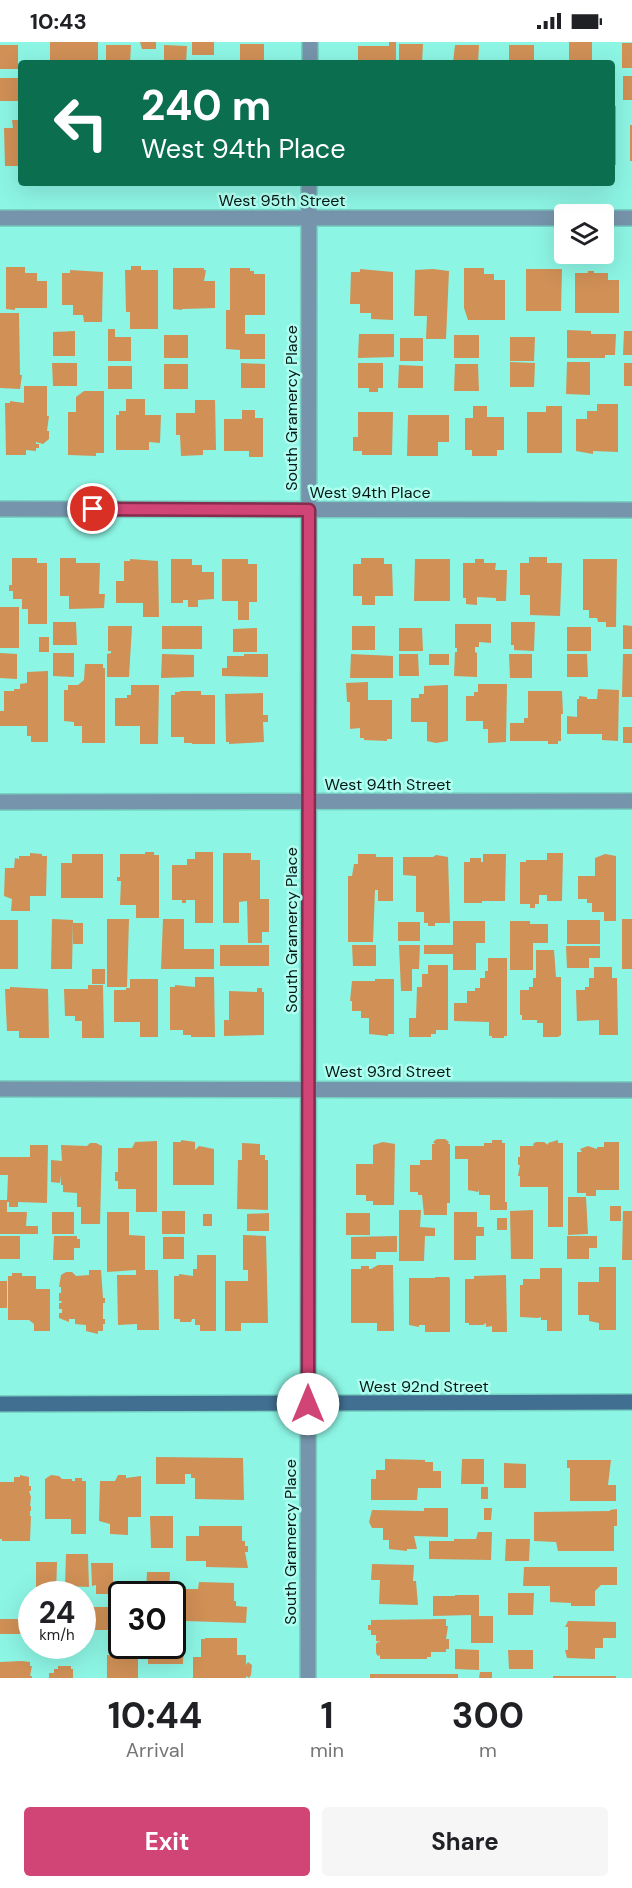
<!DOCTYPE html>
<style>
body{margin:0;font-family:"DM Sans",sans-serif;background:#f6f6f6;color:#202124;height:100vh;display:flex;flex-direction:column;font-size:22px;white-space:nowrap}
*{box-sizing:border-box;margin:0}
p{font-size:20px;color:#757577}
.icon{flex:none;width:33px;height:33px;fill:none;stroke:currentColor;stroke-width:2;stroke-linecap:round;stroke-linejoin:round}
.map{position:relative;height:1636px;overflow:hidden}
.sheet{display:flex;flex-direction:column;background:#fff;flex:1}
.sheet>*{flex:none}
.guide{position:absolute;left:18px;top:18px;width:597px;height:126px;border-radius:6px;box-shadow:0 6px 24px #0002;background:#0b6e4f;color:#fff;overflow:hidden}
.tools{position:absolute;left:554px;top:162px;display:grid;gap:12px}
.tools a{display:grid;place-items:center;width:60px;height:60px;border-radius:6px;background:#fff;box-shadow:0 6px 24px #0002;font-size:30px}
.speed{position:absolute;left:18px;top:1539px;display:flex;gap:12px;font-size:30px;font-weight:700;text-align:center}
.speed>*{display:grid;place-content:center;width:78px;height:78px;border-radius:50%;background:#fff;box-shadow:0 6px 24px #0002;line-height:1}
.speed small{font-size:15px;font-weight:400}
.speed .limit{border:3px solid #111;border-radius:9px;background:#fff;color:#111}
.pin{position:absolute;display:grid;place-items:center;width:51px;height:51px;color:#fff;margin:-26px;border:3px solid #fff;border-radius:50%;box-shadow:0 2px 6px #0007}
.me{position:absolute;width:66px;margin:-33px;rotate:0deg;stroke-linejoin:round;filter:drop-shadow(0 0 4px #0008)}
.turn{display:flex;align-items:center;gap:21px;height:126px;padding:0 24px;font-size:27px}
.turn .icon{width:78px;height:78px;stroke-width:2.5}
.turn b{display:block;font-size:42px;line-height:51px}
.eta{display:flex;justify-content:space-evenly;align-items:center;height:102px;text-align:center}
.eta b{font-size:36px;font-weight:700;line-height:42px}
.primary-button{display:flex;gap:12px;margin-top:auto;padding:12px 24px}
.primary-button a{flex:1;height:69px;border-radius:6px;background:#d04476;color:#fff;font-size:24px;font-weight:700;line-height:69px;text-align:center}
.primary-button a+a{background:#f6f6f6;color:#202124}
.status{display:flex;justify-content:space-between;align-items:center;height:42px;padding:0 30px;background:#fff;direction:ltr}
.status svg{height:16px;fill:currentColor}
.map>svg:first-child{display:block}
.building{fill:#d09056}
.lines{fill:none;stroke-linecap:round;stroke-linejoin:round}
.street-casing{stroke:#77d2c3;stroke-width:18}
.secondary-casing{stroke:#77d2c3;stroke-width:18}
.street{stroke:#7694ab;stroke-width:15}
.secondary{stroke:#416f91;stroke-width:15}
.route-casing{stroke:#872c4d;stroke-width:15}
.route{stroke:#d04476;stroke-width:10}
.labels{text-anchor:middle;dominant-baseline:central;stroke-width:5;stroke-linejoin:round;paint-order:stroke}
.street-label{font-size:16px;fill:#031815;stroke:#affff0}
</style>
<div class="status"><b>10:43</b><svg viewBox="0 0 49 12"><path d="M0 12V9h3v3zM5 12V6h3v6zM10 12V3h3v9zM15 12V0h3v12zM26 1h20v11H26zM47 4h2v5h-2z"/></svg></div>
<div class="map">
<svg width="632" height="1636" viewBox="0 0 632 1636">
<rect width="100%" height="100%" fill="#8df5e4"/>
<g class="building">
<rect x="50" y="0" width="48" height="21"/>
<path d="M140,0h16v7h-14z"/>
<rect x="192" y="0" width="22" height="13"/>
<path d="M389,0h7v21h-38v-17h31z"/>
<rect x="569" y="0" width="23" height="21"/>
<rect x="622" y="1" width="10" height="25"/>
<rect x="240" y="2" width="24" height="19"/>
<path d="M399,2h24l-1,19h-23z"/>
<rect x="0" y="3" width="18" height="24"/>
<path d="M106,3h25l-1,18h-24z"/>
<path d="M164,3l23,1 -1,17h-22z"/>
<path d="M455,3h24l-1,18h-25z"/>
<rect x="509" y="3" width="25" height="18"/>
<rect x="623" y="34" width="9" height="24"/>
<rect x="0" y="36" width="18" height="23"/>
<rect x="612" y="64" width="4" height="59"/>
<path d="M12,78h9v40h-2l1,6h-15l-1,-38h9z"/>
<rect x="630" y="83" width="2" height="36"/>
<path d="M131,224h10v4h17v59h-28v-17h-4l-1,-42h6z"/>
<path d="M6,225h19v6h12v8h10v27h-32v2l-9,-1z"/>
<path d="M173,226h31v2h2l-2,11h11v27l-33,1v1l-9,-1z"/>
<path d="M230,226h20v3h4v3h11v41h-20v19h20v25h-25v-9l-14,-1v-39h4z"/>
<path d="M464,226h20v6h10v6h11v40h-37l-4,-12z"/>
<path d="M360,227l33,3v48l-22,-1v-6h-11v-9h-10l1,-32h9z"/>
<path d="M433,227l16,2 -3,68h-20l1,-23h-13l1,-46z"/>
<path d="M526,227h36l-1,42h-35z"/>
<path d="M70,228l33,2 -1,50h-18l-1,-7h-10v-10h-11v-32h8z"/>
<path d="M588,229h6v2h14v7h11v33h-44v-40h13z"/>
<path d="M0,271h19l1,62h2l-2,14 -20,-1z"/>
<path d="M108,287h7v8h16v24h-23z"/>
<path d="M567,288l24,1v3h25l-1,21h-10v3h-38z"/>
<path d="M75,289v25h-22v-24z"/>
<path d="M624,289h8v24h-9z"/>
<path d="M359,292h35v23l-36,1z"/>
<rect x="164" y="293" width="24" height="23"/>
<rect x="454" y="293" width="25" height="23"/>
<path d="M510,295h25l-1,24h-24z"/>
<rect x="400" y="296" width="23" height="23"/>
<path d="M510,320l25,1 -1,24h-24z"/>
<path d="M567,320h23v33l-24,-1z"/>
<path d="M52,321h25v23h-24z"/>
<path d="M241,321l24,1v24h-24z"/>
<path d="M358,321h25v25h-5v4h-9v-4h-11z"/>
<rect x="624" y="321" width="8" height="23"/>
<rect x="164" y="322" width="24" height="25"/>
<path d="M455,322h23l1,27h-25z"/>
<path d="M399,323l24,1v22h-25z"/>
<rect x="108" y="324" width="24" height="23"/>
<path d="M24,344h23v30h2l-2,15h2v8l-6,5 -7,-2v2h3v4h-3v3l-10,-1v5h-20l-1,-52h5v-2l14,2z"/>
<path d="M84,349h20v62h-8v3l-28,-1v-43h8v-15z"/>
<path d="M126,357h19v16h16l-1,28 -11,-1v8h-33v-35h3v-4h7z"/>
<path d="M195,358h20l1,50h-13v5l-22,1 -1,-21h-4v-22h19z"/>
<path d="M597,362h21v48l-25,-1v3l-17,-3v-32h11v-8h10z"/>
<path d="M473,364h14v11h17v33h-7v6h-25v-6h-7v-32h8z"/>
<path d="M546,364h16v47h-35v-41h19z"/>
<path d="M242,368h13v8h8v39h-14v-6h-25v-32h18z"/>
<path d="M358,370h35l-1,43h-30v-4h-9v-14h5z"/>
<path d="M408,373h41v27h-11v14h-31z"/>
<path d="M529,515h18v6h15l-2,53 -30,-1v-20h-10v-32h9z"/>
<path d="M12,516h25v5h10v61h-19v-15h-6v-10h-9v-8h-4v-6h3z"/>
<path d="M60,516h16v5h24l-1,31h6l-1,14 -35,1v-13h-9z"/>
<path d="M361,516h23v6h8l1,32h-18v9h-13v-9h-9v-32h8z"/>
<path d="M130,517l28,2 1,56h-16v-14h-27v-22h8v-20h6z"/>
<path d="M171,517h21v6h10v7h12v27l-16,1v7h-10v-7h-5v3h-12z"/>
<path d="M222,517h26v5h9v38h-8v18h-11v-19h-16z"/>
<path d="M415,517h35v42h-36z"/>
<path d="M475,517h9v4h12l-1,7h12l-1,31h-10v-3l-19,-1v8l-11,-1v-6h-3v-35h12z"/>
<path d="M583,517h34l-1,68h-10v-5h-8l-1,-4h-8v-8h-6z"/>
<rect x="0" y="565" width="19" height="41"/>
<path d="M53,580h23l1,23h-24z"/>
<path d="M511,580h24l-1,29 -20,-1v-5h-3z"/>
<path d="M455,582h36v19l-12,-1v5h-4v5l2,1v24l-23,-1 1,-24h2v-4h-2z"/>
<path d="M623,583l9,1v23h-9z"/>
<path d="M108,584h24l-3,51h-22v-23l4,-1v-2h-3z"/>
<rect x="162" y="584" width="40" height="23"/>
<rect x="352" y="584" width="23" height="24"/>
<rect x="567" y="585" width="24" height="24"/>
<path d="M257,586v24h-24v-23z"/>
<path d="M399,586h23l1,23h-24z"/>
<rect x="39" y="595" width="10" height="15"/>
<path d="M0,611l17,1v25l-17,-1z"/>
<path d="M53,611h21v24l-21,-1z"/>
<path d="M162,612l32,1v22l-33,1z"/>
<path d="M244,612h24v23l-46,-1v-8h5v-12h17z"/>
<path d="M351,612l42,2v22h-43z"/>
<path d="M399,612h19l1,22h-20z"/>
<rect x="429" y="612" width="20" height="11"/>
<path d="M509,612h23v24h-22z"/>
<path d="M567,612h20l1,23h-21z"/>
<path d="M623,612h9v43h-10z"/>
<path d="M85,622h18v4h2v75h-23v-17h-8v-4l-10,-1v-31h4v-5h10l6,-5z"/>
<path d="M48,629v71h-17v-6h-4v-10h-27v-15h4v-20h10v-2h6v-5l7,-1v-11z"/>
<path d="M368,640v18h24v39h-5v2l-23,-1v-2h-4v-10l-10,1v-27h-3l-1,-19z"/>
<path d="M478,642h29l-1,58 -18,1v-14h-5v-8h-17v-25h8v-4h4z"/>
<path d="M131,643h28l-1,59h-18v-18h-25v-28h12v-3h4z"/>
<path d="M448,643v56l-12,2 -9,-2v-19h-16v-24h8v-4h5v-8z"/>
<path d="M598,647l21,1 -1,51 -16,-1v-6h-35v-18l10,1v-18h2v-3l8,1v2h10z"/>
<path d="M180,649h21v4h14v49h-23v-1h-8v-6h-13v-42h4v-3h5z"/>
<path d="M528,649h34l1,23h-2v27h-3v3h-10v-3h-38v-18h14v-5h4z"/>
<path d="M263,651v22h5v7h-5l1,20 -35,2v-2h-3l-1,-48z"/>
<rect x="623" y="685" width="9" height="16"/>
<path d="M145,810h9v3h5v63h-23v-13h-16l1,-24h-4v-4h3v-23h25z"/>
<path d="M195,810h18v71h-18v-23h-9v3h-4v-3h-10v-35h15v-6h8z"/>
<path d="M30,811l12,1v2h5l-1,40h-16v15h-19l1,-12 -8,-3 1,-28h9l1,-10 4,1v-3h11z"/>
<path d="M223,811h28v7h9v39h9v33h-7v11h-14l-1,-42 -8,1v21h-16z"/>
<path d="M547,811h16l-1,48h-15v-6h-8v9h-4v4h-5v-4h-10v-42h6v-2h21z"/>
<path d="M72,812h31v44h-42v-35h11z"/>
<path d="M358,812h18v3h17v44h-15v-11h-3l-2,52h-25v-66h4l2,-12h4z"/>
<path d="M483,812h23l-1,47h-23v2h-18v-41h6v-4h11v4h2z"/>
<path d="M605,812l11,2v65h-12v-9h-12v-9h-5v-4h-9v-23h17v-18z"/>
<path d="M436,813l12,2 2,66h-15v3h-7v-3h-4v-11h-8v-36l-13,-1v-18h30z"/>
<path d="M52,877l21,1 -1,49h-21z"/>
<path d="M107,877h22l-2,68h-20z"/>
<path d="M163,877h21v30h30v20h-53z"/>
<rect x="622" y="877" width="10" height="50"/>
<rect x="0" y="878" width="18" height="49"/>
<rect x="567" y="878" width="33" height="24"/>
<path d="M453,879h32v22h-9v27h-23v-16h-29v-9h29z"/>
<path d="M510,879h20v3h18v19h-15v27h-23z"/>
<rect x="398" y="880" width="22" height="19"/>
<rect x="73" y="881" width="10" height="21"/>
<rect x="220" y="903" width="49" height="21"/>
<path d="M352,903h24v21h-23z"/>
<path d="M399,903h21l-1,24h-7v22h-11z"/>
<path d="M566,904h34v12h-11v10h-22z"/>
<path d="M536,908h18l2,27h5v58l-3,2h-15v-14h-6v-3h-15v-5h-2v-25h9v-3h4v-9h3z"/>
<path d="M488,916h19v78h-3v2h-12v-2h-3v-14l-35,-1v-18h13v-12h8v-3h5v-10h5v-7h3z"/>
<path d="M428,923h20v65h-12v4h-5v3h-22v-19h7l1,-31h5v-13h6z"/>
<path d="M594,925h18v11h5l1,57h-19v-15l-22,1 -1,-31h9v-3h4v-9h5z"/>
<rect x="92" y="927" width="13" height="15"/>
<path d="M195,935h19l1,60h-24v-2h-8v-5h-13v-43h5v-2l20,2z"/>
<path d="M130,937h28v58h-18v-15h-26v-32h12v-2h4z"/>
<path d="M375,937h19v55h-6v2l-19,-2v-16h-8v-7h-9v-10h-2l2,-20h23z"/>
<path d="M88,943h15l1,53h-22v-17h-7v-5h-10l-1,-27h24z"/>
<path d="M10,945l38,2 1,49h-30v-7h-12l-2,-42h5z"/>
<path d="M257,946h5v4h2v43l-40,1v-16h5v-29l28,1z"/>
<path d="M437,1097h8l4,3 -1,2h2v59h-3v12h-23l-2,-20h-4v-3h-8v-27h10v-5h12v-16h3l-2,-2z"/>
<path d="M181,1098l14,2v8l4,-4 15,3v36h-41v-43h8z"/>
<path d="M492,1098h10v3h3v59h2v8h-17v-15h-11v-5l-1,2 -10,-2v-31h-13v-13h29v-3h8z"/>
<path d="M558,1098v3h5v84h-15v-40h-28v-11h-2l2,-11h-2v-8h2v-11h14l-1,-2 3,-2h8l4,3v-2z"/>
<path d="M157,1099v71h-21v-23h-18v-8h-3v-9h3v-24h14l3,-6z"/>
<path d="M383,1100l12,2 -1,61h-21v-4h-7v-6h-10v-31h17v-19z"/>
<path d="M604,1100h15v48h-23v6h-10v-3h-9v-41h5l-2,-3 8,-3 9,3v-2h7z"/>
<path d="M90,1101h6l6,3 -2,78h-19v-17h-4v-14l-14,-1v-7h-2v-10l-1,8 -9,-1v-22l11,1 -1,-16 26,1z"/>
<path d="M242,1101l18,1v11h5v5h3v50l-31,-1 1,-49h4z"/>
<path d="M30,1103h18l-1,58 -29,-1v5h-9v-5h-2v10h20l-1,14h12v8h-38v-34h7l1,-25h-8v-18h30z"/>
<path d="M568,1155h18l2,37 -20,1z"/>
<rect x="610" y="1164" width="11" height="15"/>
<path d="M399,1168h22l-1,17 15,1v8h-10l-1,25h-25z"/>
<path d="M533,1168v49h-22l-1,-48z"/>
<rect x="162" y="1169" width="23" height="23"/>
<path d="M623,1169h9v49h-10z"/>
<rect x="52" y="1170" width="22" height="22"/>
<path d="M107,1170h22v23l16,1v34h13l1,60h-22v-6l-19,1 -1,-50h19v-5l-29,2z"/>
<path d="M454,1170h23v15h7v9h-8v24h-22z"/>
<path d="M269,1171v18h-22v-17z"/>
<rect x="346" y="1171" width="24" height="22"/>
<rect x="203" y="1172" width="9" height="12"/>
<rect x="497" y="1176" width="10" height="12"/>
<path d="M243,1193l23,1 2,87h-27v8h-16v-50h23v-11h-5z"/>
<rect x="0" y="1194" width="20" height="23"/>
<path d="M54,1194h23v3h3v9h-6v12h-21z"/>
<path d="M397,1194v16h-21v7h-25v-22z"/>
<path d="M567,1194h30v12h-8v11h-22z"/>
<rect x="163" y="1195" width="21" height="22"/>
<path d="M197,1213h19v76h-16v-6h-5v-6h-3l-1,3h-11v-3h-6v-43h5v-2l14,2v-7h4z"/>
<path d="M378,1223h15l1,66h-17v-8h-26v-54h10v-3h8v3h2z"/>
<path d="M599,1225h17v63h-17v-7l-10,-2v-6h-11v-33h21z"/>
<path d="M540,1226h22v63h-15v-11h-6v-3l-3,1 -18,-1v-32h3v-6h17z"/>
<path d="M89,1228h12l2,28h2v5h-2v16h2v5h-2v7h-5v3l-12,-3v-6l-11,-1v-5h-6v3l-10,-4v-5h3v-4h-3v-6h2l1,-2h-3v-8h2v-6h-2l2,-12 5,-3h6l4,4 13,-1z"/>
<path d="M12,1231h10v3h14v13h14v42h-16v-7l-5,-4h-21v-44h4z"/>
<path d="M506,1233l1,57h-15v-6l-6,1v-4l-3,2h-14v-2h-4v-44h9v-3z"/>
<path d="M435,1235h14l1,2v53h-25v-7h-6v2l-10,-2v-47h26z"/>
<rect x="0" y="1239" width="7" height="27"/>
<path d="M156,1415l87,1 1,42 -49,-1v-21h-4v-4h-6v10h-29z"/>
<path d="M385,1417l40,1v2h8v9h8v17h-23l-1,12h-46v-21h5v-9h9z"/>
<path d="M462,1417h22v25h-23z"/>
<path d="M567,1418h44l-3,25h8v16h-46v-33h-3z"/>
<path d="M504,1421l22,1v24h-22z"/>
<path d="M20,1433l9,2v9h2v5h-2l2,6 -1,9h1v5h-1v5h1l-1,25h-28v-2h-2v-57h14v-5h6z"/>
<path d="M51,1433l8,1 3,3h10v2h3v-3h7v3h4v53h-15v-15h-26v-40z"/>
<path d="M118,1433h8v3l15,-2v41h-13v18l-18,-1v-10l-11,-3 1,-40h15z"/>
<rect x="481" y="1445" width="7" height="12"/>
<path d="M424,1466h24v29l-34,-1 3,13h-10v2l-18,-2v-9h-6v-12h-11l-3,-6 3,-12 52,1z"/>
<path d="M484,1466h8l-1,12h-7z"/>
<path d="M617,1467v17h-3v25h-56l-2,-9 -22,-1v-29l76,-1v-1z"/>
<path d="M150,1474h23v32h-22z"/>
<path d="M199,1484h43v15h3v5h3v6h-3l3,16 -42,-1v-6h-20v-25h13z"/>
<path d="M478,1490h14l-1,28 -62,-1v-18h25v-2h22z"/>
<path d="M506,1497h24l-1,22h-24z"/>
<path d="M66,1512h22l1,33 -24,-1z"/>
<path d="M36,1520h21l-1,32h-20z"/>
<path d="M91,1521h22v22h-2v9h-15v-9l-4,1z"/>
<path d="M372,1522l42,1 -1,16h3l2,24 -39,-1 1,-24h-9z"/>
<path d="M524,1525h93v18h-16l-6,6v15h-24v-3l-21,-1v-16h-27z"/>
<path d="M147,1530h23l-1,22 -23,-1z"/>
<path d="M199,1540l35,1v18h2v5l11,1 -1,16 -60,-2 -3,-18h3v-14h12z"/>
<path d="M508,1551h26l-1,22h-25z"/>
<path d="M455,1553h24v21h14v27h-22v-28l-38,1v-20h22z"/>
<path d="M91,1565h22l-1,23h-21z"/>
<rect x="0" y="1577" width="32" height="15"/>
<path d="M446,1577v7h2l-2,13h3v10h-3v3h-15v5h-4v2h-47v-4l-2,1 -2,-3v-9l3,-3 1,2v-2h-4v-6h-5v-5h-3v-5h3v-5z"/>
<path d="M568,1579l48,1v16h-13v10h-8v11l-28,-1 -2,-8h3v-23h-3z"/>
<path d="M172,1586h12l-1,36h-35v-18h24z"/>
<path d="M205,1596h32v17h9v10l2,-3 4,3 -1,10 -2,3 -3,-2v2h-53v-21h8v-18h4z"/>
<path d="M455,1607l24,1v20l-24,-1z"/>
<path d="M508,1608h25v19h-24z"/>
<path d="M107,1613l31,1v22h-31z"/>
<path d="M22,1619l8,1v4h2l-2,10h2v2h-32v-16z"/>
<path d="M58,1624h13v3h2v9h-24v-5h5v-4h4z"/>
<path d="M480,1630h12v6h-13z"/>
<rect x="370" y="1632" width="88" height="4"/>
<rect x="553" y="1634" width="63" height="2"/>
</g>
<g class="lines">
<g class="street-casing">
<g id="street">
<path d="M310,21v-21"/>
<path d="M0,176h564"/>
<path d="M603,176h29"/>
<path d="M0,467l632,1"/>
<path d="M0,760l632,-1"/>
<path d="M0,1047l632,1"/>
<path d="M308,1636l1,-1495"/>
</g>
</g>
<g class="secondary-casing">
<path id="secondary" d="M0,1362l632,-2"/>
</g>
<use href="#street" class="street"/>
<use href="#secondary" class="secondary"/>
</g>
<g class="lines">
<g class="route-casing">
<path id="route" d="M93,467l216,1 -1,894"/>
</g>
<use href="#route" class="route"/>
</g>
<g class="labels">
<g class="street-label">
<text x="282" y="158">West 95th Street</text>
<text transform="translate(291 366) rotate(-90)">South Gramercy Place</text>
<text x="370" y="450">West 94th Place</text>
<text x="388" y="742">West 94th Street</text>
<text transform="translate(291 888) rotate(-90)">South Gramercy Place</text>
<text x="388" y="1029">West 93rd Street</text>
<text x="424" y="1344">West 92nd Street</text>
<text transform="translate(290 1500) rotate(-90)">South Gramercy Place</text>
</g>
</g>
</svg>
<div class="tools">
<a><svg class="icon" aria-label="layers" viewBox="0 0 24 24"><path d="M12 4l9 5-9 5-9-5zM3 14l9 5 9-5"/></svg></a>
</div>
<div class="speed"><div>24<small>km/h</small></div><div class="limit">30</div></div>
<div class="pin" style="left:93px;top:467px;background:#d93025"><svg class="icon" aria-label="arrive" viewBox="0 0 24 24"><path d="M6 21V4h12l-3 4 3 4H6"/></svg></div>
<svg class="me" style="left:308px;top:1362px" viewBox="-20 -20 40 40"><circle r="19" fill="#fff"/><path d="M0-13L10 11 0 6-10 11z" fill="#d04476"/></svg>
<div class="guide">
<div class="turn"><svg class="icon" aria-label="left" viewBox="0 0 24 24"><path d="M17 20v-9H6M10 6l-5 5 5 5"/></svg><div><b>240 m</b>West 94th Place</div></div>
</div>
</div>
<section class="sheet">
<div class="eta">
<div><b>10:44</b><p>Arrival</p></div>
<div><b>1</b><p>min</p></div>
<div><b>300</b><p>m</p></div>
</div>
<div class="primary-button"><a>Exit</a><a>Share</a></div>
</section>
